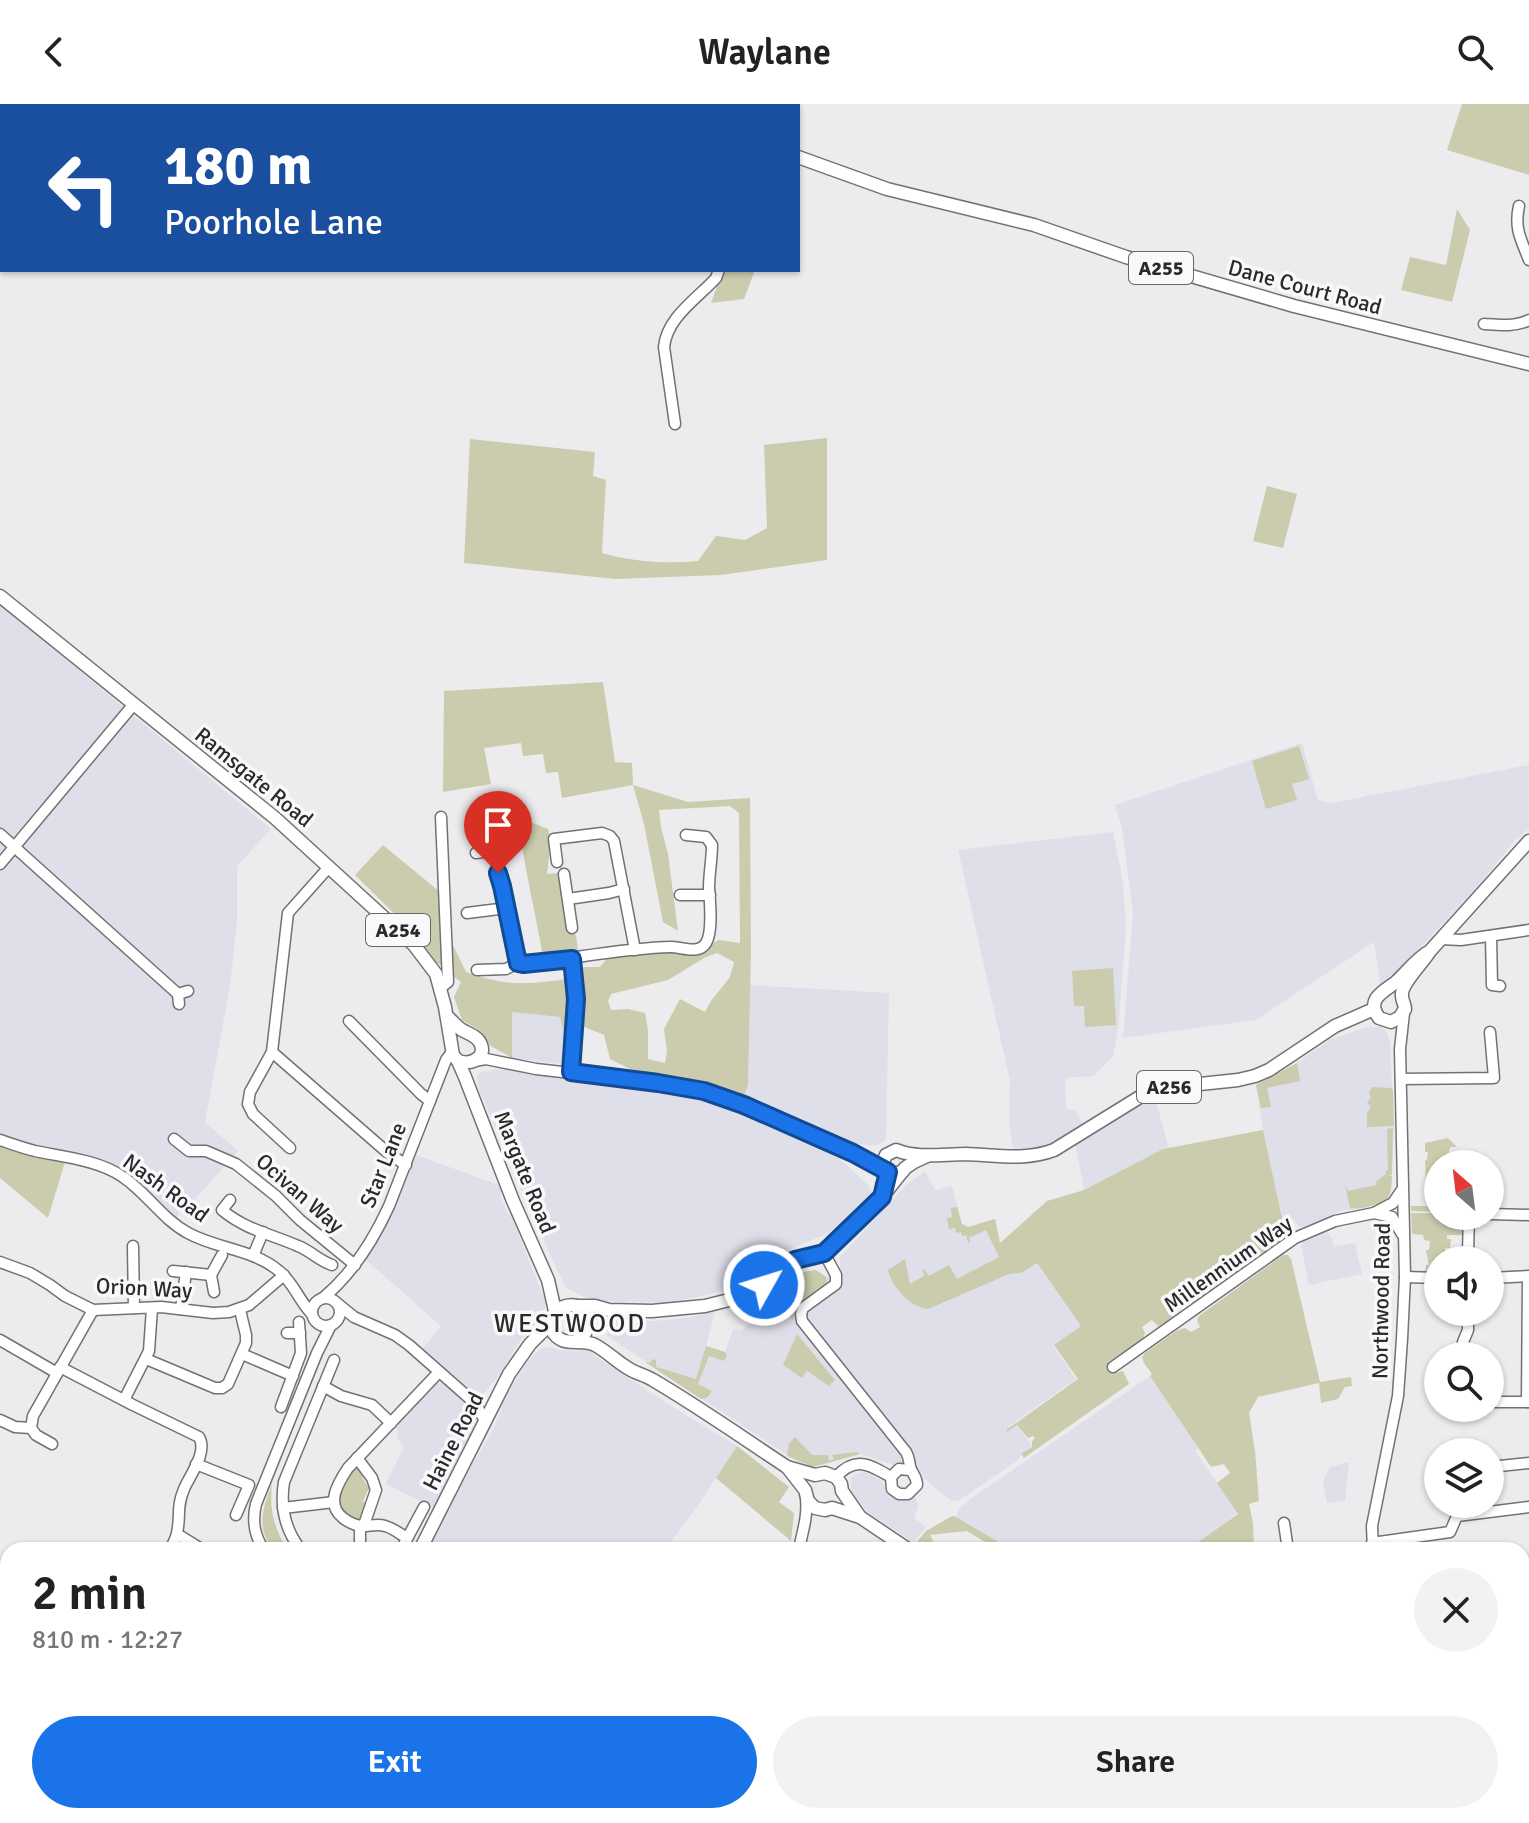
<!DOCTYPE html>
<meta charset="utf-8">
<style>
body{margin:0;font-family:Signika,sans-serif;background:#f2f2f2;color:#222;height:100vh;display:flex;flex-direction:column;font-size:30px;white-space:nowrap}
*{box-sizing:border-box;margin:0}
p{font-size:26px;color:#767676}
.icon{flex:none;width:44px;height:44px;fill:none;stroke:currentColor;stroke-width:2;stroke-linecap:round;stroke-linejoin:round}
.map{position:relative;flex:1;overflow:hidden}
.drawer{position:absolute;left:0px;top:1438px;width:1530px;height:282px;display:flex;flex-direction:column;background:#fff;border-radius:24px 24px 0 0;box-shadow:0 2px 6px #0004}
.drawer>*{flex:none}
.guide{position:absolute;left:0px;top:0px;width:800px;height:168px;box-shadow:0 2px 6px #0004;background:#1a4fa0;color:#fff;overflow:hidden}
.needle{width:52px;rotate:332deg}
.fabs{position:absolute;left:1424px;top:1046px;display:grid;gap:16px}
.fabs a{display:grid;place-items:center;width:80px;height:80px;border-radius:50%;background:#fff;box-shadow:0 2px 6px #0004;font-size:40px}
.pin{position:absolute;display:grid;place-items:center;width:68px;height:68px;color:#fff;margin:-82px -34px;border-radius:50% 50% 50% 0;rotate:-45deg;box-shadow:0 0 8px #0007}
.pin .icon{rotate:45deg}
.me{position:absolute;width:88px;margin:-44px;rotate:51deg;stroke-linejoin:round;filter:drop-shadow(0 0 6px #0008)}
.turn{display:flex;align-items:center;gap:28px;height:168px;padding:0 32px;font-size:36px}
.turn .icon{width:104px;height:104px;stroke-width:2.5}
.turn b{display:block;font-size:56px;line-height:68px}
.round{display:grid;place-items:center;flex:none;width:84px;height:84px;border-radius:42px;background:#f2f2f2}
.headline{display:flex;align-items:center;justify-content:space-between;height:136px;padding:0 32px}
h1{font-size:48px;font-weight:600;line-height:60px}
.primary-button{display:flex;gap:16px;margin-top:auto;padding:16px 32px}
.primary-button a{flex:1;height:92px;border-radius:48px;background:#1a73e8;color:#fff;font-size:32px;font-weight:600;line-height:92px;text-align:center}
.primary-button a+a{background:#f2f2f2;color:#222}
header{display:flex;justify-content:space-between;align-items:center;height:104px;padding:0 32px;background:#fff;font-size:36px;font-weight:600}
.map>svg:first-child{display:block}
.built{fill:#dedfe9}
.green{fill:#caccad;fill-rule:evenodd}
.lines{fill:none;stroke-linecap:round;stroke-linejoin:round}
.minor-casing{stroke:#727274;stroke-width:13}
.major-casing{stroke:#727274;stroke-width:15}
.minor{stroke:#fff;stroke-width:10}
.major{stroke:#fff;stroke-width:12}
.route-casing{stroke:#114b97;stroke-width:20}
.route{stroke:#1a73e8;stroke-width:14}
.labels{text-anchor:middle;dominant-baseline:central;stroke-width:7;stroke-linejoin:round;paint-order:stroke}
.shield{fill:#f9f9fc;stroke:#68686a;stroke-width:2}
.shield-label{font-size:20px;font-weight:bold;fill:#2a2a2b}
.street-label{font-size:22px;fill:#2a2a2b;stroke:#f9f9fc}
.quarter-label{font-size:26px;letter-spacing:2px;fill:#2a2a2b;stroke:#f9f9fc}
</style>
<header><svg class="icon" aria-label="back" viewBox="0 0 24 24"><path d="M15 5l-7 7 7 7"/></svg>Waylane<svg class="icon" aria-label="search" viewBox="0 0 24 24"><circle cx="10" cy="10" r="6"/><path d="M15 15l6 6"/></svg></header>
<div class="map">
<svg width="1529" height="1719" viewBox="0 0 1529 1719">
<rect width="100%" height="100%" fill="#ececee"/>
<g class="built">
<path d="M0,501l271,224 -34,37v55l-7,65 -25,136 33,29 -46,52 -8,-3 -8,20 -59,-53 -117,-30z"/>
<path d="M1302,639l16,57 13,3 198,-38v64l-13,10 -39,48 -74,79 -23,19 -6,-43 -118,78 -134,18 2,-11 9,-114 -11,-85 -7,-23z"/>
<path d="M1113,728l10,50 3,45 -8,104 -5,25 -19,20 -29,2 1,27 2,5 6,-1 17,27 36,-24 28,-14 14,50 -6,1 -79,41 -8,-43 -12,-10 -15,10 -12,3 -21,1 -4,-7 -3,-22 1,-41 -52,-231z"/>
<path d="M750,881l139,8 -3,147 -11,6 -31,-4 -100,-47 4,-10z"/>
<path d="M512,908l48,5 5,21 -3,26 -50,-6z"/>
<path d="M1366,923h15l5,4 4,11 4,84 -3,66 -2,6 -8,5 -22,6 -21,2 -1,2 -34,14h-4l-5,-7 -11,3 -20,-93 -7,-45 36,-19 38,-26z"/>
<path d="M497,965l99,12 27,6 36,3 43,8 38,13 81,37 16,9 14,12 18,17 3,8 -43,39 -44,18 -14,-5 -10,12 4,7 -1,7 -37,17 -16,5 -45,9 -64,-2 -21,-5 -15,-9 -11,-22 -32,-71 -44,-105 -2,-12 4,-5z"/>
<path d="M416,1051l83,30 3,7 -2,4 8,18 3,2 34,85v6l-6,15 -17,16 -26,41 -16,19 -57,-50 18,-22 -75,-66 14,-27z"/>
<path d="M925,1067l10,19 17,-4 10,38 7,3 26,-8 4,24 10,31 12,-1 15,-11 45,64 -28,20 23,33 -67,47v2l-3,2 1,2 10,-7 15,21 -10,8 -5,7 -59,40 -8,-1 -24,-20 -8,-11 -22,-3 -36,-12 -47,13 -17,-6 -189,-125v-17l47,2 32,-3 29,-6 -9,34 19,6 8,-23 9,2 4,-5 16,-8 13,-12 -8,-15 36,-19 13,-2 10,7 14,-8v-12l66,-72z"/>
<path d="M1328,1125v5l4,4 2,9 21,-4 7,31 -53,11 -8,-39 3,-6z"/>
<path d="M552,1243l8,3 28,1 80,53 69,42 -38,58 -34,46h-239l26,-51 42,-71 10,-26 14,-26 14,-19 9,-9z"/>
<path d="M1150,1272l48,72 -3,3 43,61 -19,16 -32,22h-189l-42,-33 3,-8 11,-10z"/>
<path d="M439,1279h4l32,29 3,9 -44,87 -48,-24 18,-37 -7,-10 1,-2 -1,-7 1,-7 36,-37z"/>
<path d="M1349,1358l-4,39 -18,2 -4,-22 7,-14z"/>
<path d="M862,1366l20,11 8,13 5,3 24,1h-3l2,8 -4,12 12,9 -13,15 -44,-29 -15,-16 -3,-8v-11l7,-5h4z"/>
<path d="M431,1712h188l-1,7h-177z"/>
<path d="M663,1712l13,1 194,-1 -2,7h-208z"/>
</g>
<g class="green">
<path d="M1462,0h67v71l-82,-25z"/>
<path d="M1457,105l13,21 -18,72 -51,-12 9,-33 36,8z"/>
<path d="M723,166h32l-11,29 -33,4z"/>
<path d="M827,334v122l-106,15 -106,4 -151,-16 6,-124 125,13 -2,24 13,4 -4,73c32,9 63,11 96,8l18,-25 29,4 22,-12 -3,-83z"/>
<path d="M1267,382l30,8 -14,54 -30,-7z"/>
<path d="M603,578l12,80 17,1 1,22 55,17 62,-4 1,153 -3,134 -4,10 -38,-13 -76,-13 -20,-10 -6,-24 -22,-9 -2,-59h20l8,-10 59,-7 28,2 24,-12 21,3 -1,-130 -9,-7 -71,4 2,17 7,27 10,77 -15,-9 -19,-98 -11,-39 -71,13 -4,-26 -12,1 -3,-19 -20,2 -2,-13 -37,5 7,36 -48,8 1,-101zM717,849l17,9 -4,15 -19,24 -6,11 -25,-13 -16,30 3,22 -2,12 -17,-4v-29l-3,-17 -17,-4 -17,1 -3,-9 3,-7 57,-14 38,-23z"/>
<path d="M1299,642l10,33 -17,5 5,16 -31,9 -14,-48z"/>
<path d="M528,711v6l20,8 3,13 -4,32 11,-1 9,58 9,4 2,16 -35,6c-8,-46 -19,-91 -25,-138z"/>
<path d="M383,741l57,47 5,75 -8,-4 -24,-31 -58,-57z"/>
<path d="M451,837l15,31c39,14 59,13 100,7l7,20 -4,39h-4l-5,-21 -48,-5v46l-21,-12 -15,-18 -14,-8 -8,-23 7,-15 -8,-6z"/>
<path d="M1113,864l3,57 -31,2 -1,-21h-10l-2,-35z"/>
<path d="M1297,959l3,18 -33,7 4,19 -10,1 -5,-23z"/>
<path d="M1372,983l19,1 2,2 1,36 -27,1v-13l4,-8 -4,-3 4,-6 -2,-4z"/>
<path d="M1393,1024l-1,47h-5l5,1c-1,19 -1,25 -21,30 -8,2 -13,3 -21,2l-5,-24 3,7 28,-6v-3l8,-7h2l-1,-4 3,-1 -1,-41z"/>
<path d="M1263,1026l22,102c-2,9 -17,21 -26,21l-5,-5 -10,6 3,7 -2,5 -51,37c-4,1 -9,1 -13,2 -11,6 -6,18 -23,21l-6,-6 -10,7 3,6 -2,6 -35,23 7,11 8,-2 6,13 -105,74 -3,-4 11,-7v-6l3,-3 -2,-2 -5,2 -11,-13 -10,7 -1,-2 72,-51 -24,-34 27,-19 -44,-63 -16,10 -12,1 -81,35c-18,-2 -36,-22 -40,-39l17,-11 5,25 14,-8 -1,-7h1l5,7 20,-11 8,14 42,-22 -13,-27 -17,8 1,4 -2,1 -2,-8 -4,1 -1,-4 -5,1 -1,-5 -6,1 -2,-11 5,-1 -1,-9 6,-1 5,17 6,3 27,-8 5,24 47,-42 37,-11 79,-41z"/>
<path d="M1448,1034l9,9h-6l-2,3v14h-11v48l-27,-1v-5h16l-2,-45 2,-2 1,-7h-3v-9z"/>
<path d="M0,1041l65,17 -17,56 -48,-40z"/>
<path d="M1411,1109h27v3h27l-1,19h-17v4h4l-1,9h-5v3l4,2 -1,7h-10v8h-7l-3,3 -6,1 4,-2v-5h3l-3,-15h3l1,-9 -6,-1 -1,-5 -11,-1z"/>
<path d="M1283,1151h5l3,4 29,123 31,-5 1,9 -7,1 -7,12 -17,4 -2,-20 -61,14 -9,16 6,38 4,50 -10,3 4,19 1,23 -18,4h-49l51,-36 -21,-31 13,-10 -6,-9 -13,3 -61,-91 2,-2 -8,-11 -2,-6 3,-4 33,-23 7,-2 6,4 9,-5 -3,-7 2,-4z"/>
<path d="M816,1166l10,7 1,8 -32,23 -2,12 -18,-15 -8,-14 36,-19z"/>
<path d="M797,1230l38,46 -6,6 -22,-15 -5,7 -19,-13z"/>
<path d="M706,1242l19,6 2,3 -3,6 -15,-5 -11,28 14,7c-3,5 -5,8 -11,8l-56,-37 5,1 3,-4 3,1v7l40,12z"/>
<path d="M795,1333l17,18h16l1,6 5,-2 -2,-4 25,-3 3,2 -47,13 -26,-11 2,-13z"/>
<path d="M737,1342l52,41 -10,15 15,11 -3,28 -75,-63z"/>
<path d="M356,1359l9,11 -3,3 6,10h4v3h-4l-5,11 4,3 -6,18 -19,-9 -5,-20z"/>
<path d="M272,1380c-3,24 2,46 16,66h-14c-19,-21 -11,-42 -2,-66z"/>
<path d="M952,1412l4,1 56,33h-14l-31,-19 -37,4 8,15h-13l-9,-7 10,-12z"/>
</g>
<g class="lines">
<g class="minor-casing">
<g id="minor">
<path d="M1519,102c-5,23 2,33 10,54"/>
<path d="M1484,220c15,1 31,3 45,-4"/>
<path d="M675,320l-11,-77c3,-30 33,-48 52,-69l3,-8"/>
<path d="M0,730l178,160"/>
<path d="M495,746l3,23 4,13 14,73 2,4 5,1c49,-5 100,-16 148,-17 11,0 28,8 35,-4 7,-11 4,-41 3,-55 0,-14 3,-29 3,-43l-6,-8 -20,-2"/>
<path d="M476,749l35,-5"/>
<path d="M557,758l-3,-23 48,-6 8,3 4,5 21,109"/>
<path d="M0,760l134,-160"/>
<path d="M329,763l-41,46 -16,139 116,101 18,12"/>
<path d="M564,770l8,54"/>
<path d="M680,791h30"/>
<path d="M568,795l41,-6 15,-4"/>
<path d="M467,809l40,-5"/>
<path d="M1491,832l1,49 8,1"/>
<path d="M1441,835l20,1 68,-10"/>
<path d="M477,866l29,-1 12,-6"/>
<path d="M440,884l8,-6 -7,-165"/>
<path d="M179,900l-1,-10 10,-3"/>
<path d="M349,917l72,73 9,7"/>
<path d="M272,948l-22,40 -2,12 5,10 37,34"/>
<path d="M474,957l12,-2 50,10 122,14 46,8 40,14 141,65"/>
<path d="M571,968l5,-73 -4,-40"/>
<path d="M1401,975l93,-1 -4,-46"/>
<path d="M174,1035l15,12h17l30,13 40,32 24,24 55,45"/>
<path d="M0,1036c12,4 23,8 35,11 28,6 64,9 88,26 24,16 39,42 65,56 29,16 65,16 91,38 15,12 20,30 33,43"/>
<path d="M1471,1060v-2"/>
<path d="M230,1096l-8,10c24,20 49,24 76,36 13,5 20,14 34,19"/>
<path d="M1374,1109l18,4 10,17"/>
<path d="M1490,1110l39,1"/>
<path d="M133,1142l1,62"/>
<path d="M1468,1148l1,-36"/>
<path d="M824,1149l12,22v9l-33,24 -2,6 1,7 104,131c3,5 3,9 4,14 1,7 7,10 7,19l-9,9h-9l-7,-5 -1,-12"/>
<path d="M253,1152l10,-24"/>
<path d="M0,1158l30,11 20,12 15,11 28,14 68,-3 52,6 16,-1 20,-7 35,-30"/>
<path d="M173,1167l38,4"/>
<path d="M1405,1173l33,1"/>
<path d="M1490,1174l39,-2"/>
<path d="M214,1188l-3,-17 11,-20"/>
<path d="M323,1194c30,-25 50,-57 66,-92l57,-146 6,-8"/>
<circle cx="326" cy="1208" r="14"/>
<path d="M338,1200l16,13 41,18 14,10 67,59 9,17"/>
<path d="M181,1205l5,-37"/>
<path d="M287,1229h13"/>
<path d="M0,1236l57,33"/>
<path d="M1463,1238l5,-12v-18"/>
<path d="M242,1250l51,22"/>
<path d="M146,1255l69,29h7l6,-4 18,-41v-8l-6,-25"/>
<path d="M60,1263l73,38 66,32c9,15 -9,38 -15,52 -8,19 -3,26 -7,44 -1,6 -5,12 -7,17"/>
<path d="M1113,1263l182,-129 40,-17 39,-8 19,-10 8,-12"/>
<path d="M323,1282l18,10 31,9 19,18"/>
<path d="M124,1296l25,-49 3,-43"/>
<path d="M1490,1298h39"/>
<path d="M1527,1298l1,-125"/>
<path d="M281,1303l20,-54 -2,-31"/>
<path d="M0,1316l15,7 16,1"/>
<path d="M52,1340l-16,-9 -5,-7 2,-12 60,-106"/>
<path d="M357,1354l15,20 4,12 -11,32 -5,8v20"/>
<path d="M196,1360l53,21 -13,30"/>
<path d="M1490,1363l39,-4"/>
<path d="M836,1373c19,-21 33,-13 55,0"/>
<path d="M891,1373l8,-8 11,1"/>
<path d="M283,1404l51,-6"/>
<path d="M1284,1419l4,27"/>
<path d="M177,1430l26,16"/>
<path d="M407,1434c-7,-4 -14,-10 -22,-12 -9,-3 -16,1 -25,0 -5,-1 -13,-5 -17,-8 -18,-14 -5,-35 5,-50l91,-96"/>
<path d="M1372,1439l78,-11 7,-16 72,-9"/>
<path d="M264,1446c-10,-15 -12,-29 -8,-46l61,-151 14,-28"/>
<path d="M301,1446c-16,-20 -21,-43 -17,-68l50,-122"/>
<path d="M401,1446l23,-43"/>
<path d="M799,1446c3,-18 9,-32 7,-52"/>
<path d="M1373,1446l-1,-24 26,-130 4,-57 3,-62 -5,-228 4,-36"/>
<path d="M1522,1485l7,-2"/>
<path d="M1529,1560l-2,7 2,6"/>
<path d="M1522,1636l7,1"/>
<path d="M383,1712l2,7"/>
<path d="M1042,1712l3,7"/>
<path d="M1181,1712l11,7"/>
<path d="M1462,1712v7"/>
<path d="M28,1719l8,-7"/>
<path d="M627,1719l1,-7"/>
<path d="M864,1719l1,-7"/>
<path d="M1114,1719l1,-7"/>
</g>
</g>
<g class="major-casing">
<g id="major">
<path d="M166,0l9,2"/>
<path d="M593,0l17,2"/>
<path d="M438,2l17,-2"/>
<path d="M798,53l89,32 147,36 92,32 168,49 235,58"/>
<path d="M0,492l275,222 139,127 22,29 9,33 8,48 5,6 7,16 48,124 35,79 7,31"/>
<path d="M1430,847c-14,8 -22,20 -34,31 -6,5 -16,10 -20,17 -4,7 -1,13 3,19l12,4 9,-5 5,-8c0,-5 -3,-8 -3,-13 -2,-12 22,-34 28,-45l99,-110"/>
<path d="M447,912c5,5 9,10 15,14 5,3 13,5 17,11 10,15 -7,25 -21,20"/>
<path d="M903,1067l-7,3 -8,-2 -5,-10 3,-7 10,-5c22,9 47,4 70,4 30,1 59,7 88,-4l89,-55 19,-7 76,-8 17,-4 14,-6 66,-44 39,-17"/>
<path d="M577,1202h18l14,4 43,1 53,-5 28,-7 31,-14 19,-18 12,-7 29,-7 58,-56 23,-29 9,-6 13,-6"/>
<path d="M576,1237c11,-6 14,-15 10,-26l-9,-9c-22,-5 -37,20 -17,33 9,6 23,0 35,6 13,7 23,18 36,25 7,4 14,5 22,10 46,27 90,58 134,87l28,8 10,-2 11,4 5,7 1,7 18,26"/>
<path d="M787,1363l18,23 3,11 7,7 10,2 7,-2 28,9 49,33"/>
<path d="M420,1446l89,-176 21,-30 21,-21"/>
<path d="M410,1712l17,7"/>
<path d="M1322,1712l11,7"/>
</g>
</g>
<use href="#minor" class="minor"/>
<use href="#major" class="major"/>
</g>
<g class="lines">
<g class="route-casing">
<path id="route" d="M498,769l4,13 16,77 5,1 49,-5 4,40 -5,73 87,11 46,8 40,14 109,48 35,19 -6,25 -58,56 -29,7 -12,7 -19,18"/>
</g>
<use href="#route" class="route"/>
</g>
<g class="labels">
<g class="shield">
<rect x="1129" y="148" width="64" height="32" rx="6"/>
<rect x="366" y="810" width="64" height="32" rx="6"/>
<rect x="1137" y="967" width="64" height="32" rx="6"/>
</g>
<g class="shield-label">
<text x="1161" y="164">A255</text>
<text x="398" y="826">A254</text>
<text x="1169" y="983">A256</text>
</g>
<g class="street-label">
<text transform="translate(1305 183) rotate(15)">Dane Court Road</text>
<text transform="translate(254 673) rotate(39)">Ramsgate Road</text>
<text transform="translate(383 1061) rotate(-68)">Star Lane</text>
<text transform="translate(525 1068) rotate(68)">Margate Road</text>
<text transform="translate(166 1084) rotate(36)">Nash Road</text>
<text transform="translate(300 1089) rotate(41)">Ocivan Way</text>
<text transform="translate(1228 1160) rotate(-35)">Millennium Way</text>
<text transform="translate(144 1184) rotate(3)">Orion Way</text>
<text transform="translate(1381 1197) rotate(-89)">Northwood Road</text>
<text transform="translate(453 1337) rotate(-63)">Haine Road</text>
</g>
<g class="quarter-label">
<text x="570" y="1220">WESTWOOD</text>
</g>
</g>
</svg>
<div class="fabs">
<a><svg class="needle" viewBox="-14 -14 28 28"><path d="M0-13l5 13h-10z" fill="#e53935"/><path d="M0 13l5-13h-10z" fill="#767676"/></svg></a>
<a><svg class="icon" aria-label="sound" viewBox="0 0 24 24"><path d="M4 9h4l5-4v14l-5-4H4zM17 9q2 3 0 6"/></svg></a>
<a><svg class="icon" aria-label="search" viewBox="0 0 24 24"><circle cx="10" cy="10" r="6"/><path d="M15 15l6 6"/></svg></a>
<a><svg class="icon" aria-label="layers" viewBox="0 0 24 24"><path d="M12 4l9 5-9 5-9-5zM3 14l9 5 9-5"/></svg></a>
</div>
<div class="pin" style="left:498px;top:769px;background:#d93025"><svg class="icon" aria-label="arrive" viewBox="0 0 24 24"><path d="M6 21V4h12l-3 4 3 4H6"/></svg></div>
<svg class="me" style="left:764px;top:1181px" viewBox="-20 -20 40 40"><circle r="17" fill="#1a73e8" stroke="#fff" stroke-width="3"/><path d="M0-11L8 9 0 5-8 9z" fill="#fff"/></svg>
<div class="guide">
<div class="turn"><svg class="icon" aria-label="left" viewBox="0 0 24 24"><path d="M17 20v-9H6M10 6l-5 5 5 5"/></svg><div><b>180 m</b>Poorhole Lane</div></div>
</div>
<section class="drawer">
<div class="headline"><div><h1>2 min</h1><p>810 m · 12:27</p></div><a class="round"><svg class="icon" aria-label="close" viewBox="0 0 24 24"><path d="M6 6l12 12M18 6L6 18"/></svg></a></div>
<div class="primary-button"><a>Exit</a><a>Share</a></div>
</section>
</div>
